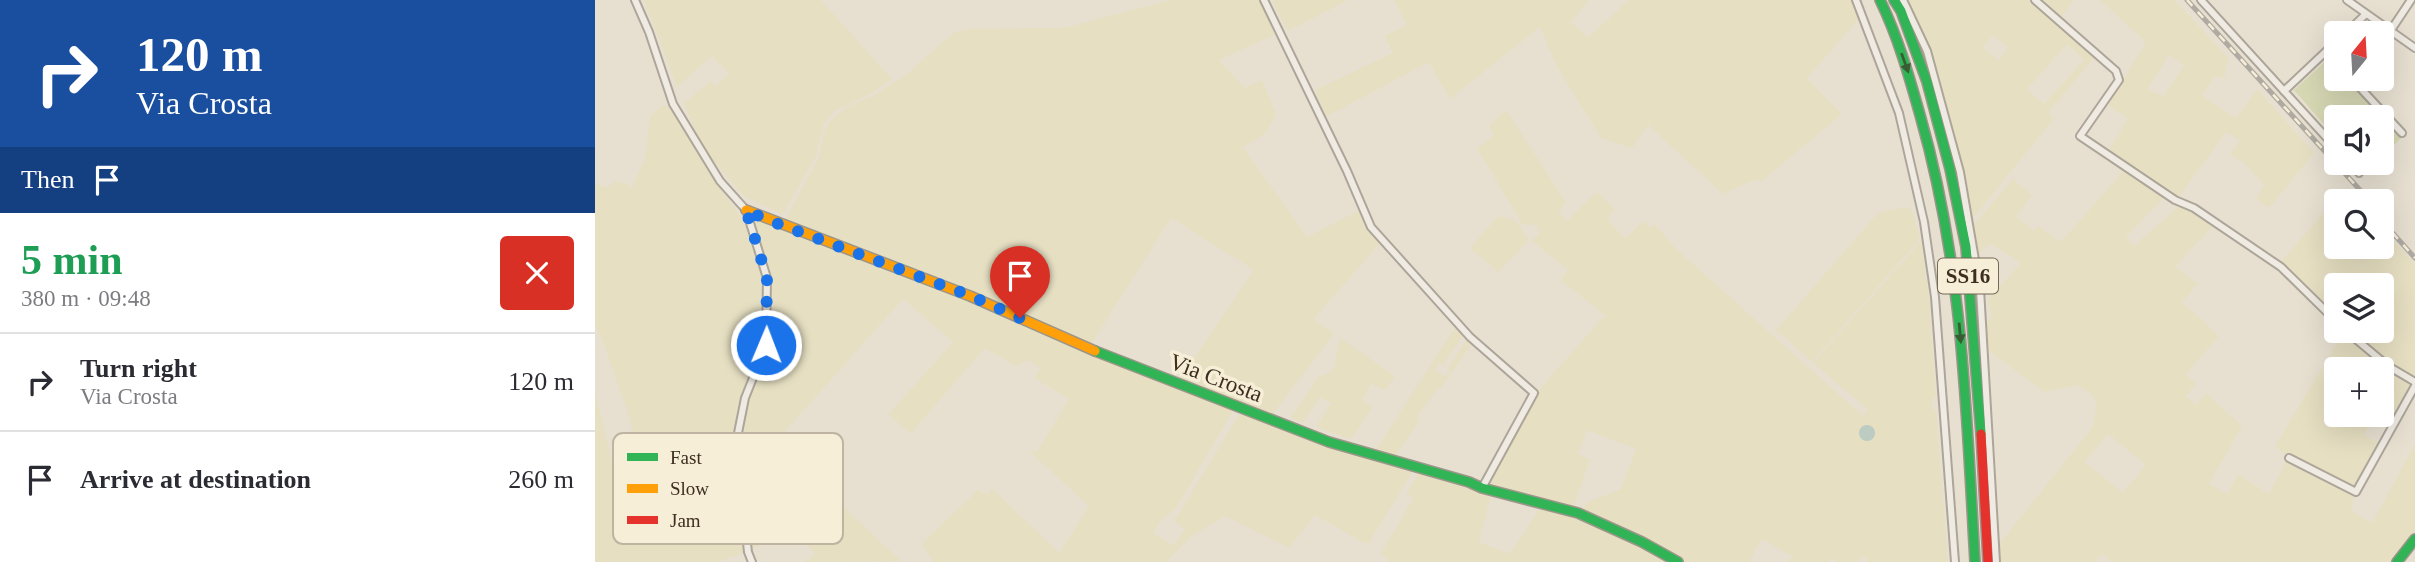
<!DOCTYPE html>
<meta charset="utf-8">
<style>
body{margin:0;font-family:"Times New Roman",serif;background:#f7f7f7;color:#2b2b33;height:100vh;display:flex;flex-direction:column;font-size:26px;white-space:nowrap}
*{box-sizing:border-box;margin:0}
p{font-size:23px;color:#7c7c81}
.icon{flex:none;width:38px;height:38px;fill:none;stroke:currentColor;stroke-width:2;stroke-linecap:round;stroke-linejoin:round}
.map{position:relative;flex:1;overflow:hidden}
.details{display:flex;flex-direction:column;background:#fff;width:595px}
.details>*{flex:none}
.hud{background:#1a4fa0;color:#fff;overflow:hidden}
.needle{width:46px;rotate:18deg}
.buttons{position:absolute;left:1729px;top:21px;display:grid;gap:14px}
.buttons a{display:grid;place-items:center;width:70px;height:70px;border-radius:7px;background:#fff;box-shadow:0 7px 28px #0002;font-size:35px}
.pin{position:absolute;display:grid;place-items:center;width:60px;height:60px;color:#fff;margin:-72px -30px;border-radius:50% 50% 50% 0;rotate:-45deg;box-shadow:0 0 7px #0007}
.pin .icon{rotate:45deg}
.me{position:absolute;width:77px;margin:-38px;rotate:1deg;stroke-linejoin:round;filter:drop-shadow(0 0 5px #0008)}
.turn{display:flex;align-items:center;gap:24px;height:147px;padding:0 21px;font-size:32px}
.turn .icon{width:91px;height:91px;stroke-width:2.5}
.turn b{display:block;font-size:49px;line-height:60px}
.then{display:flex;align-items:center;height:66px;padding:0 21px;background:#0003;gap:14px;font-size:26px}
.round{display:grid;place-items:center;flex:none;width:74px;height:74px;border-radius:7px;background:#f7f7f7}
.overview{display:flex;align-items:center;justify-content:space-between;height:119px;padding:0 21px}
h1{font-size:42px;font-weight:700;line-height:52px;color:#1e9e55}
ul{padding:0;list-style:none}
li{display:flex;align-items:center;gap:21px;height:98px;padding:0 21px;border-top:2px solid #e1e1e2}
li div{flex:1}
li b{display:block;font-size:26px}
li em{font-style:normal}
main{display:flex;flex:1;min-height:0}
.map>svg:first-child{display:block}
.farmland{fill:#e6dfc2;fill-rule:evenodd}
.green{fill:#d6d7b3}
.water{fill:#bcccc2}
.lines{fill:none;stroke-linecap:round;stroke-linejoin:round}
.street-casing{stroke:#ada599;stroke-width:10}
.fast-casing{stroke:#9c958a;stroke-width:12}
.slow-casing{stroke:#9c958a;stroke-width:12}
.jam-casing{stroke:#9c958a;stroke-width:12}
.street{stroke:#efebe3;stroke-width:6}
.fast{stroke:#30b455;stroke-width:9}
.slow{stroke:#ff9f0a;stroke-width:9}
.jam{stroke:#e5322d;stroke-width:9}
.rail-casing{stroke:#afaaa2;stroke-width:5}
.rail{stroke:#f7eed8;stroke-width:2.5;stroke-dasharray:8;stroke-linecap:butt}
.oneway{fill:#385d33}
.route{stroke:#1a73e8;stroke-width:12;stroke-dasharray:0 21.6}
.labels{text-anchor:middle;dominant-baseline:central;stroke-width:7;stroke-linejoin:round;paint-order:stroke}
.shield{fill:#f7eed8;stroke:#756857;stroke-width:2}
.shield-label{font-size:21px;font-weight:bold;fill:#3d2e20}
.street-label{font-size:23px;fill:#3d2e20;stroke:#f7eed8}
.key{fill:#f7eed8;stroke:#bfb4a1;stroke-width:2}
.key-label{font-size:19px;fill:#3d2e20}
</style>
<main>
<section class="details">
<div class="hud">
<div class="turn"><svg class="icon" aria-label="right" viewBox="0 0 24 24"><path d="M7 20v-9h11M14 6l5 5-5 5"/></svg><div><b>120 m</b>Via Crosta</div></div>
<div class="then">Then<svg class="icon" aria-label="arrive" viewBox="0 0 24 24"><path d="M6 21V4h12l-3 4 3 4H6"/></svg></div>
</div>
<div class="overview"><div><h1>5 min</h1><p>380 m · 09:48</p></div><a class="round" style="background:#d93025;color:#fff"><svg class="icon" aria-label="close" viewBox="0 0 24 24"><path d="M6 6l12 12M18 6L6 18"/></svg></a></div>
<ul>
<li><svg class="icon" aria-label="right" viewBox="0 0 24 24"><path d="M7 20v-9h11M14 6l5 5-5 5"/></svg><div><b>Turn right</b><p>Via Crosta</p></div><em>120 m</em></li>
<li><svg class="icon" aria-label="arrive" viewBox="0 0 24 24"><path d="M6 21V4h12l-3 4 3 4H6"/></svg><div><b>Arrive at destination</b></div><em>260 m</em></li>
</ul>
</section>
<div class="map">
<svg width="1820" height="562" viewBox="0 0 1820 562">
<rect width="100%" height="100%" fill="#e7e0d1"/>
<g class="farmland">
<path d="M49,0h177l71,79 -20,14 -38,18 -11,14 -7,31 -33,58 -38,-17 -43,-49 -18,-45 27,-22 4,5 14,-12 -17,-18 -35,31z"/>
<path d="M575,0h90l18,33 -59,27 26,28 17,-8 14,34 -9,18 -24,15 64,90 51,-26 6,12 16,20 -66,76 20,15 -62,81 -93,-35 75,-110 -83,-52 -81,128 -124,-56 -181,-70 34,-63 5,-25 6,-11 16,-14 27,-11 35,-23 45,-40 14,-4 97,-1z"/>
<path d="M677,0h76l-60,31z"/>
<path d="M799,0h196l-19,22 17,15 41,-37h224l7,18 -53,60 35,36 -80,67 -8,-1 -31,14 -75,-69 -16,23 -31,-10 -45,-73 -16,-38 -90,72 -21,-37 -103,55 -11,-27 78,-37 -8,-17 22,-11z"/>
<path d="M1311,0h168l-16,21 39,33 -48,58 4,8 -83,102 -42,-170zM1398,35l15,13 -10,12 -15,-13zM1472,44l17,16 -40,44 -17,-15z"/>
<path d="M1505,0h75l54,59 -5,19 -9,-2 -13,20 34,22 21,-29 57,64 -45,55 -13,-10 8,-13 -21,-23 -13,-8 10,-13 -14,-9 -47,65 -71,-46 20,-32 -20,-14 38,-63zM1574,55l15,10 -20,31 -17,-6z"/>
<path d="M68,105l11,4 39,70 30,41 21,60 -1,65 -4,19 -21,44 -3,23 1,36 11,85 -29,10h-123v-170l20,81 17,-8 6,-12 -11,-43 -24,-68 -8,-16v-143l11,5 10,-7 13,4 2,5 14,-31 5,-43z"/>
<path d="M911,110l60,92 -7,9 8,10 28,-28 5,1 15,16 -8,9 18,20 18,-18 7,7 5,-4 19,23 189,169 4,-7 -54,-46 108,-122 8,57 7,99 -4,3v8l4,3 12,151h-81l1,-2 -6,-5 -5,7h-19l-7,-4 -3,4h-39l3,-6 -30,-17 -13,23h-62l-61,-33 -44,-18 5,-9 34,-13 15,-40 -49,-19 -9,23 12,7 -17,48 -34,-11 -49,-11 1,-8 46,-86 68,-77 -45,-35 8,-10 -36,-29 7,-8 -2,-8 -15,-1 -45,-76 17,-12 -5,-11z"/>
<path d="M1530,169l40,27 -39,41 8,9 46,-41 34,20 -39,42 23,17 -16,18 37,34 -33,38 10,10 -10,12 10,9 10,-12 36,33 -33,58 18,10 11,-20 31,20 19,-37 -13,-11 69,-115 68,52 -22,44 -16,-9 -10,17 18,10 -27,46 -4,19 21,13 43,-79v86l-27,32h-277l-9,-8 -7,8h-101l-1,-10 99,-124 5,-24 -7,-11 -13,-8 -33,7 -64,-48 -1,-15 13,-13 -4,-16 33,-37 -31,-20 -14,14 -5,-29 42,-49 19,16 -16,21 18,15 5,-5 22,16zM1741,369h46v46h-46zM1513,434l38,31 -23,28 -38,-31z"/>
<path d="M1750,188l12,13h-21v46h46v-19l33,36v114l-33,-20 -31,-27h31v-46h-46v33l-57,-54z"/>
<path d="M1309,207l8,3 8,29 -108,123 -36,-32 102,-117z"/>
<path d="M903,216l17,4 14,20 -31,32 -28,-24z"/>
<path d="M161,220l208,76 134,61 137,50 -58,100 -15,12 -9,14 20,13 12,-17 -11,-8 68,-111 171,61 -44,72h-5l-49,-28 -26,33 -64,-32 -35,21 -24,25h-233l-11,-19 56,-53 9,5 6,-6 66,64 30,-47 -60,-55 8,1 32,-53 -35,-21 6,-10 -12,-8 -13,6 -30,-18 -74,85 -23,-18 65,-73 -50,-43 -128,144 126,118 -97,1 11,-8 -33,-36 -15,10 5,10 -13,9 -7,1 -11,-82v-35l3,-21 22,-51 5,-55 -2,-27 -17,-51z"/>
<path d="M862,325l6,10 -20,30 -4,-2 -5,7 12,7 4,-7 -2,-2 19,-28 4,5 -31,44 -2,-1 -21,29 3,3 -26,38 -19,-7z"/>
<path d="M745,338l55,38 -10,14 -14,-6 -8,16 10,7 -22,32 -35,-12 15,-24 -11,-6 -18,26 -11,-6 27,-40 9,-3 7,-6z"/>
<path d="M824,473l72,20 -12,49 31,12 31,-47 46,12 87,43h-284l-9,-9 32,-54 -6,-6z"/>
</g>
<path class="green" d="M1733,59l8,8v12h11l55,58 -20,20v-40h-46v21l-42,-48z"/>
<circle class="water" cx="1272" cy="433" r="8"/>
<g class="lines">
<g class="street-casing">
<g id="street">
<path d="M40,0l14,32 24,72 47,77 26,29 21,68 -1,67 -21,53 -9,45 12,109 4,10"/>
<path d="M669,0l83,171 24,56 99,110 64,56 -52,95"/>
<path d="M1261,0l43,113 25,109 11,75 20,265"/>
<path d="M1308,0l24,51 33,121 20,117 16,273"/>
<path d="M1440,0l81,71 3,9 -39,56 95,64 19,8 87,59 55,54"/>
<path d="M1606,0l135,148"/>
<path d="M1752,0l68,48"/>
<path d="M1796,30l20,-30"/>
<path d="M1751,33l20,-19"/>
<path d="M1732,51l9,11"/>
<path d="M1757,79l50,54"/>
<path d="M1689,91l52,-49"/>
<path d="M1755,163l9,10"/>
<path d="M1751,331l42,35 27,16"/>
<path d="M1694,458l67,34 59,-106"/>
</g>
</g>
<g class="fast-casing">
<g id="fast">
<path d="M1285,0c18,37 29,76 40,115 43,150 46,293 55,447"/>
<path d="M1299,0l7,11 26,71 23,87 16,78 15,187"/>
<path d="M500,351l234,91 140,40 13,6 96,25 64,29 36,20"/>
<path d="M1802,562l18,-23"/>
</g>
</g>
<g class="slow-casing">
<path id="slow" d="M151,210l224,86 125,55"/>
</g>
<g class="jam-casing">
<path id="jam" d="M1386,434l7,128"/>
</g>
<use href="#street" class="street"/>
<use href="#fast" class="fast"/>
<use href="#slow" class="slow"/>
<use href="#jam" class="jam"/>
<g class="rail-casing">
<g id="rail">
<path d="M1592,0l183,201"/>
<path d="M1787,221l33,37"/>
</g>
</g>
<use href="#rail" class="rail"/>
</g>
<defs><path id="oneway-solid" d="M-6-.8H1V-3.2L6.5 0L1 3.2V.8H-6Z" transform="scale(1.75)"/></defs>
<g class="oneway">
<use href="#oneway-solid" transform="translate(1310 63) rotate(70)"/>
<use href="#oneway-solid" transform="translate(1365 333) rotate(85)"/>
</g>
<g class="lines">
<path class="route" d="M171,345l1,-67 -21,-68 22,10 203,76 49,22"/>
</g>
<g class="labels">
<rect class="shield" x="1343" y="258.5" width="60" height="35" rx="5"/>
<g class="shield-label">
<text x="1373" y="276">SS16</text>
</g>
<g class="street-label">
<text transform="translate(621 378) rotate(21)">Via Crosta</text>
</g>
</g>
<rect x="18" y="433" width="230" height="111" rx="10" class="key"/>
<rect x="32" y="453" width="31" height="8" fill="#30b455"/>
<rect x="32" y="484" width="31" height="9" fill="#ff9f0a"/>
<rect x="32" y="516" width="31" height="8" fill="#e5322d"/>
<g class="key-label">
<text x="75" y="464">Fast</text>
<text x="75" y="495">Slow</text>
<text x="75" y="527">Jam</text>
</g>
</svg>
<div class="buttons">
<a><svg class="needle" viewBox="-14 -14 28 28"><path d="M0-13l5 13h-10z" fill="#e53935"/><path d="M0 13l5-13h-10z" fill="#7c7c81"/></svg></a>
<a><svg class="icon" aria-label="sound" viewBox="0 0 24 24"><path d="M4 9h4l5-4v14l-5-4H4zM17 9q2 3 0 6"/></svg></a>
<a><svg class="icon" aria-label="search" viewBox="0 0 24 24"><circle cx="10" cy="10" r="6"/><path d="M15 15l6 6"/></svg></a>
<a><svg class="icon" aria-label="layers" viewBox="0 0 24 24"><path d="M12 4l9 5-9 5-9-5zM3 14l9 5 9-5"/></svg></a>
<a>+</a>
</div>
<div class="pin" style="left:425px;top:318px;background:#d93025"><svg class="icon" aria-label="arrive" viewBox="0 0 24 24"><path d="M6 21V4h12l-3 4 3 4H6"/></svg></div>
<svg class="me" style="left:171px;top:345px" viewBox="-20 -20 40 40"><circle r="17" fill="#1a73e8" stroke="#fff" stroke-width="3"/><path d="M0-11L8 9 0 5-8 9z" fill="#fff"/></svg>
</div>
</main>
